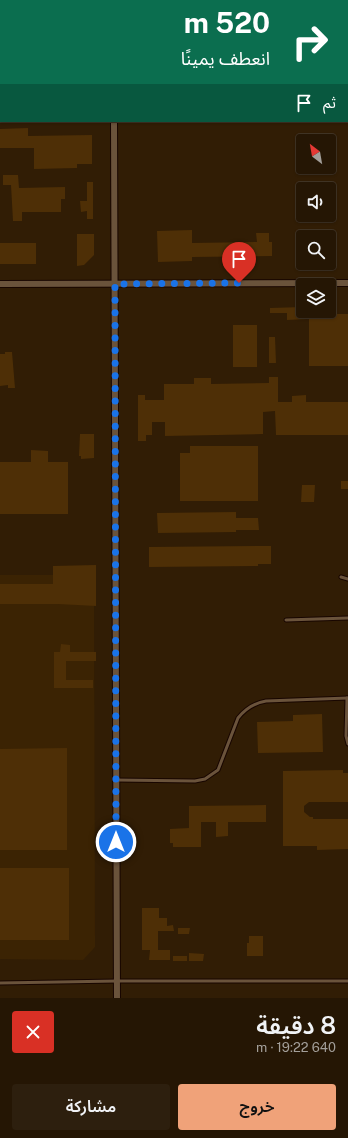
<!DOCTYPE html>
<html lang="ar">
<meta charset="utf-8">
<style>
body{margin:0;font-family:"Public Sans","Noto Sans Arabic",sans-serif;background:#2d1f0e;color:#f1f3f6;direction:rtl;height:100vh;display:flex;flex-direction:column;font-size:15px;white-space:nowrap}
*{box-sizing:border-box;margin:0}
p{font-size:13px;color:#a39f9a}
.icon{flex:none;width:22px;height:22px;fill:none;stroke:currentColor;stroke-width:2;stroke-linecap:round;stroke-linejoin:round}
.map{position:relative;height:998px;overflow:hidden;direction:ltr}
.details{display:flex;flex-direction:column;background:#251604;flex:1}
.details>*{flex:none}
.hud{position:absolute;left:0px;top:0px;width:348px;height:122px;box-shadow:0 1px 3px #0004,0 0 0 1px #423526;direction:rtl;background:#0b6e4f;color:#fff;overflow:hidden}
.needle{width:26px;rotate:329deg}
.tools{position:absolute;left:296px;top:134px;display:grid;gap:8px}
.tools a{display:grid;place-items:center;width:40px;height:40px;border-radius:4px;background:#251604;box-shadow:0 1px 3px #0004,0 0 0 1px #423526;font-size:20px}
.pin{position:absolute;display:grid;place-items:center;width:34px;height:34px;color:#fff;margin:-41px -17px;border-radius:50% 50% 50% 0;rotate:-45deg;box-shadow:0 0 4px #0007}
.pin .icon{rotate:45deg}
.me{position:absolute;width:44px;margin:-22px;rotate:0deg;stroke-linejoin:round;filter:drop-shadow(0 0 3px #0008)}
.turn{display:flex;align-items:center;gap:14px;height:84px;padding:0 12px;font-size:18px}
.turn .icon{width:52px;height:52px;stroke-width:2.5}
.turn b{display:block;font-size:28px;line-height:34px}
.then{display:flex;align-items:center;height:38px;padding:0 12px;background:#0003;gap:8px;font-size:15px}
.round{display:grid;place-items:center;flex:none;width:42px;height:42px;border-radius:4px;background:#2d1f0e}
.headline{display:flex;align-items:center;justify-content:space-between;height:68px;padding:0 12px}
h1{font-size:24px;font-weight:600;line-height:30px}
.primary-button{display:flex;gap:8px;margin-top:auto;padding:8px 12px}
.primary-button a{flex:1;height:46px;border-radius:4px;background:#f0a279;color:#111;font-size:16px;font-weight:600;line-height:46px;text-align:center}
.primary-button a+a{background:#2d1f0e;color:#f1f3f6}
.map>svg:first-child{display:block}
.built{fill:#3b2303}
.building{fill:#4e2f06}
.lines{fill:none;stroke-linecap:round;stroke-linejoin:round}
.service-casing{stroke:#180600;stroke-width:5}
.minor-casing{stroke:#180600;stroke-width:8}
.service{stroke:#6a533b;stroke-width:3}
.minor{stroke:#6a533b;stroke-width:6}
.route{stroke:#1a73e8;stroke-width:7;stroke-dasharray:0 12.6}
</style>
<div class="map">
<svg width="348" height="998" viewBox="0 0 348 998">
<rect width="100%" height="100%" fill="#311d05"/>
<path class="built" d="M0,575h94l1,372 -12,13 -83,-1z"/>
<g class="building">
<path d="M28,128v8l64,-1v29h-15v4l-43,1v-21h-34v-19z"/>
<path d="M3,175h15l1,13 46,-1v12h-4v13h-39v9h-9l-2,-36h-8z"/>
<path d="M87,182h6v37h-6v-8l-6,1 -1,-11h7z"/>
<path d="M192,230v13l65,-1 -1,-9h13v9h3v14l-80,1v4l-34,1 -1,-31z"/>
<path d="M77,234h17v21l-10,10 -7,1z"/>
<rect x="0" y="243" width="36" height="21"/>
<path d="M303,307v4h4v8l-20,1v-7h-17v-5z"/>
<rect x="309" y="314" width="39" height="52"/>
<rect x="233" y="325" width="24" height="42"/>
<path d="M269,337h6l1,26h-7z"/>
<path d="M5,352h7l3,36h-7v-3l-8,1v-32h5z"/>
<path d="M269,377h9v25h14v-6l14,-1v7h42v33h-72l-1,-24 -12,1v22l-98,2v-14h-13v13h-6v6h-8v-46h7v5h19v-16h30v-6h17v6l58,-1z"/>
<path d="M80,434h14v24l-13,1v-3h-2z"/>
<path d="M190,446h68v55h-78v-48h10z"/>
<path d="M31,450l17,1v11h20v52h-68v-52h31z"/>
<rect x="341" y="481" width="7" height="8"/>
<path d="M302,485h13l-1,17h-13z"/>
<path d="M236,512v6h22l1,12h-23v2l-78,1 -1,-20z"/>
<path d="M263,546h8v18h-13v2l-109,1v-20z"/>
<path d="M96,565v41l-38,-2h-58v-20h53v-18z"/>
<path d="M61,644l9,1v7h26v9h-30v19h27v8h-39v-36h6z"/>
<path d="M322,714l1,38 -65,1 -1,-31 36,-1v-6z"/>
<path d="M67,748v102h-67v-101z"/>
<path d="M343,770v3h5v29h-39l-5,4v6l6,5h3v2h35v30l-31,1v-4h-34v-75z"/>
<path d="M266,805v17h-38v14l-12,1v-15h-15v25h-28v-4h-3v-14l19,-1v-22z"/>
<rect x="0" y="868" width="69" height="72"/>
<path d="M142,908h17v10h8v8l6,-1 1,6h-16v19h12v10h-21l1,-10h-8z"/>
<path d="M178,928h12l-1,6h-11z"/>
<path d="M249,936h14v20h-16v-13h2z"/>
<path d="M189,953l15,1 -1,7h-14z"/>
<rect x="173" y="956" width="14" height="5"/>
</g>
<g class="lines">
<g class="service-casing">
<g id="service">
<path d="M341,577l7,2"/>
<path d="M286,620l62,-2"/>
<path d="M347,698l-1,38 2,8"/>
<path d="M116,780l79,1 10,-2 13,-9 20,-52c8,-10 16,-15 28,-17l82,-3"/>
<path d="M0,983l117,-2h231"/>
</g>
</g>
<g class="minor-casing">
<g id="minor">
<path d="M113,0v1"/>
<path d="M114,121l3,877"/>
<path d="M0,284l348,-1"/>
</g>
</g>
<use href="#service" class="service"/>
<use href="#minor" class="minor"/>
</g>
<g class="lines">
<path class="route" d="M116,842l-1,-558 124,-1"/>
</g>
</svg>
<div class="tools">
<a><svg class="needle" viewBox="-14 -14 28 28"><path d="M0-13l5 13h-10z" fill="#e53935"/><path d="M0 13l5-13h-10z" fill="#a39f9a"/></svg></a>
<a><svg class="icon" aria-label="sound" viewBox="0 0 24 24"><path d="M4 9h4l5-4v14l-5-4H4zM17 9q2 3 0 6"/></svg></a>
<a><svg class="icon" aria-label="search" viewBox="0 0 24 24"><circle cx="10" cy="10" r="6"/><path d="M15 15l6 6"/></svg></a>
<a><svg class="icon" aria-label="layers" viewBox="0 0 24 24"><path d="M12 4l9 5-9 5-9-5zM3 14l9 5 9-5"/></svg></a>
</div>
<div class="pin" style="left:239px;top:283px;background:#d93025"><svg class="icon" aria-label="arrive" viewBox="0 0 24 24"><path d="M6 21V4h12l-3 4 3 4H6"/></svg></div>
<svg class="me" style="left:116px;top:842px" viewBox="-20 -20 40 40"><circle r="17" fill="#1a73e8" stroke="#fff" stroke-width="3"/><path d="M0-11L8 9 0 5-8 9z" fill="#fff"/></svg>
<div class="hud">
<div class="turn"><svg class="icon" aria-label="right" viewBox="0 0 24 24"><path d="M7 20v-9h11M14 6l5 5-5 5"/></svg><div><b>520 m</b>انعطف يمينًا</div></div>
<div class="then">ثم<svg class="icon" aria-label="arrive" viewBox="0 0 24 24"><path d="M6 21V4h12l-3 4 3 4H6"/></svg></div>
</div>
</div>
<section class="details">
<div class="headline"><div><h1>8 دقيقة</h1><p>640 m · 19:22</p></div><a class="round" style="background:#d93025;color:#fff"><svg class="icon" aria-label="close" viewBox="0 0 24 24"><path d="M6 6l12 12M18 6L6 18"/></svg></a></div>
<div class="primary-button"><a>خروج</a><a>مشاركة</a></div>
</section>
